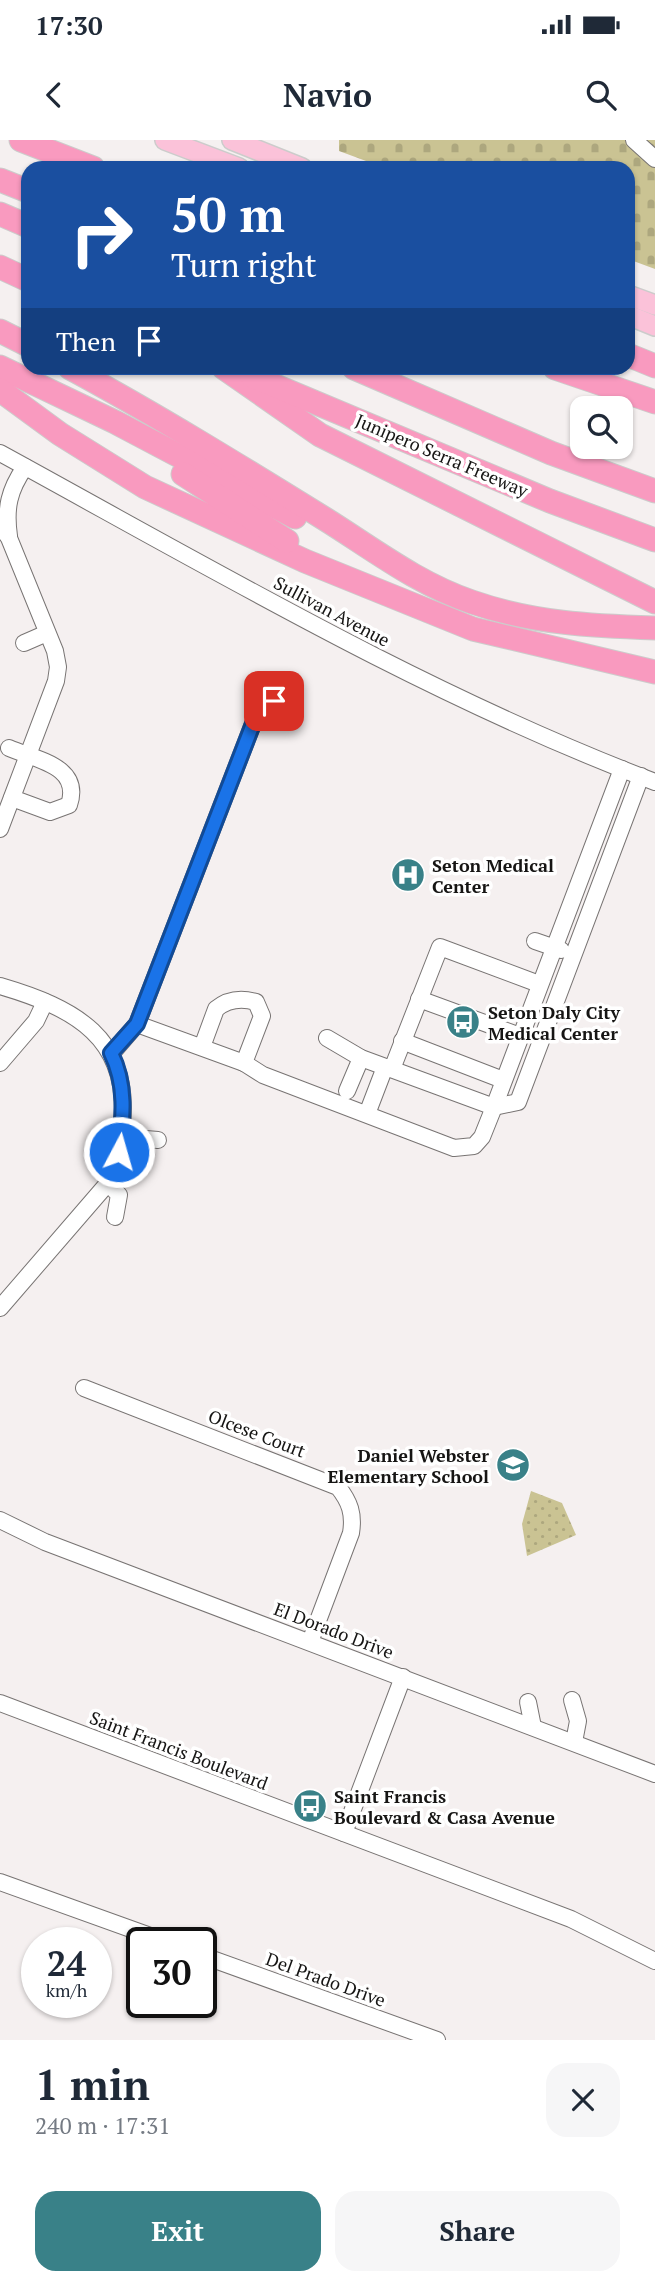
<!DOCTYPE html>
<meta charset="utf-8">
<style>
body{margin:0;font-family:"PT Serif",serif;background:#f6f6f7;color:#1f2937;height:100vh;display:flex;flex-direction:column;font-size:26px;white-space:nowrap}
*{box-sizing:border-box;margin:0}
p{font-size:23px;color:#747a83}
.icon{flex:none;width:38px;height:38px;fill:none;stroke:currentColor;stroke-width:2;stroke-linecap:round;stroke-linejoin:round}
.map{position:relative;height:1900px;overflow:hidden}
.side{display:flex;flex-direction:column;background:#fff;flex:1}
.side>*{flex:none}
.top-card{position:absolute;left:21px;top:21px;width:614px;height:214px;border-radius:21px;box-shadow:0 2px 5px #0004;background:#1a4fa0;color:#fff;overflow:hidden}
.controls{position:absolute;left:570px;top:256px;display:grid;gap:14px}
.controls a{display:grid;place-items:center;width:63px;height:63px;border-radius:14px;background:#fff;box-shadow:0 2px 5px #0004;font-size:35px}
.speed{position:absolute;left:21px;top:1787px;display:flex;gap:14px;font-size:35px;font-weight:700;text-align:center}
.speed>*{display:grid;place-content:center;width:91px;height:91px;border-radius:50%;background:#fff;box-shadow:0 2px 5px #0004;line-height:1}
.speed small{font-size:18px;font-weight:400}
.speed .limit{border:4px solid #111;border-radius:10px;background:#fff;color:#111}
.pin{position:absolute;display:grid;place-items:center;width:60px;height:60px;color:#fff;margin:-30px;border-radius:14px;box-shadow:0 4px 10px #0006}
.me{position:absolute;width:77px;margin:-38px;rotate:6deg;stroke-linejoin:round;filter:drop-shadow(0 0 5px #0008)}
.turn{display:flex;align-items:center;gap:24px;height:147px;padding:0 35px;font-size:32px}
.turn .icon{width:91px;height:91px;stroke-width:2.5}
.turn b{display:block;font-size:49px;line-height:60px}
.then{display:flex;align-items:center;height:66px;padding:0 35px;background:#0003;gap:14px;font-size:26px}
.round{display:grid;place-items:center;flex:none;width:74px;height:74px;border-radius:21px;background:#f6f6f7}
.overview{display:flex;align-items:center;justify-content:space-between;height:119px;padding:0 35px}
h1{font-size:42px;font-weight:700;line-height:52px}
.action{display:flex;gap:14px;margin-top:auto;padding:14px 35px}
.action a{flex:1;height:80px;border-radius:21px;background:#398188;color:#fff;font-size:28px;font-weight:700;line-height:80px;text-align:center}
.action a+a{background:#f6f6f7;color:#1f2937}
.status{display:flex;justify-content:space-between;align-items:center;height:49px;padding:0 35px;background:#fff;direction:ltr}
.status svg{height:19px;fill:currentColor}
header{display:flex;justify-content:space-between;align-items:center;height:91px;padding:0 35px;background:#fff;font-size:32px;font-weight:700}
.map>svg:first-child{display:block}
.cemetery{fill:url(#cemetery-stones)}
.park{fill:url(#park-dots)}
.lines{fill:none;stroke-linecap:round;stroke-linejoin:round}
.minor-casing{stroke:#787473;stroke-width:18}
.major-casing{stroke:#cccccb;stroke-width:22}
.highway-casing{stroke:#cccccb;stroke-width:25}
.minor{stroke:#fff;stroke-width:16}
.major{stroke:#fbc2d9;stroke-width:19}
.highway{stroke:#f99abf;stroke-width:23}
.route-casing{stroke:#114b97;stroke-width:18}
.route{stroke:#1a73e8;stroke-width:12}
.labels{text-anchor:middle;dominant-baseline:central;stroke-width:7;stroke-linejoin:round;paint-order:stroke}
.street-label{font-size:18px;fill:#161514;stroke:#fff}
.poi-label{font-size:18px;font-weight:bold;fill:#161514;stroke:#fff;text-anchor:start}
</style>
<div class="status"><b>17:30</b><svg viewBox="0 0 49 12"><path d="M0 12V9h3v3zM5 12V6h3v6zM10 12V3h3v9zM15 12V0h3v12zM26 1h20v11H26zM47 4h2v5h-2z"/></svg></div>
<header><svg class="icon" aria-label="back" viewBox="0 0 24 24"><path d="M15 5l-7 7 7 7"/></svg>Navio<svg class="icon" aria-label="search" viewBox="0 0 24 24"><circle cx="10" cy="10" r="6"/><path d="M15 15l6 6"/></svg></header>
<div class="map">
<svg width="655" height="1900" viewBox="0 0 655 1900">
<defs>
<pattern id="cemetery-stones" width="16" height="16" patternUnits="userSpaceOnUse" patternTransform="scale(1.75)"><rect width="16" height="16" fill="#cac393"/><path d="M2 7V4a2 2 0 0 1 4 0v3zM10 15v-3a2 2 0 0 1 4 0v3z" fill="#ada77e"/></pattern>
<pattern id="park-dots" width="8" height="8" patternUnits="userSpaceOnUse" patternTransform="scale(1.75)"><rect width="8" height="8" fill="#cac393"/><path d="M2 2h.1M6 6h.1" fill="none" stroke="#ada77e" stroke-width="1.8" stroke-linecap="round"/></pattern>
</defs>
<rect width="100%" height="100%" fill="#f5f0f0"/>
<path class="cemetery" d="M339,0h316v129l-27,-10v-91h-243l-46,-17z"/>
<path class="park" d="M531,1351l31,12 14,32 -49,21 -5,-32z"/>
<g class="lines">
<g class="minor-casing">
<g id="minor">
<path d="M634,0l21,19"/>
<path d="M0,313c214,117 426,242 655,329"/>
<path d="M0,385l9,13 46,113 3,16 -2,14 -56,148"/>
<path d="M9,396c-4,-28 0,-46 16,-69"/>
<path d="M24,503l23,-10"/>
<path d="M9,608c28,12 73,18 60,57l-19,7 -38,-14"/>
<path d="M535,801l26,9"/>
<path d="M0,846c75,22 131,52 122,139 -2,21 -4,39 -14,58l-108,125"/>
<path d="M419,859l101,37"/>
<path d="M137,884l119,-308 10,-13 16,-1"/>
<path d="M327,898l34,20 133,49 24,-5 123,-326"/>
<path d="M402,901l101,39"/>
<path d="M202,907l14,-38c12,-10 26,-11 40,-7l6,14 -18,47"/>
<path d="M112,913l25,-29 107,39 19,12 191,73 20,-2 8,-9 12,-30 128,-338"/>
<path d="M0,923l36,-42 9,-19"/>
<path d="M392,929l48,-122 99,37"/>
<path d="M347,951l14,-33"/>
<path d="M367,974l18,-47"/>
<path d="M121,997l37,3"/>
<path d="M108,1043l11,12 -4,22"/>
<path d="M84,1248l254,99c12,15 16,27 13,46l-41,109"/>
<path d="M0,1380l45,22 610,232"/>
<path d="M572,1560l6,21 -4,21"/>
<path d="M528,1562l5,25"/>
<path d="M0,1563l571,216 84,42"/>
<path d="M344,1693l59,-156"/>
<path d="M0,1742l167,60"/>
<path d="M201,1815l236,85"/>
</g>
</g>
<g class="major-casing">
<g id="major">
<path d="M165,0l74,28"/>
<path d="M232,0l70,28"/>
<path d="M628,155l27,10"/>
<path d="M628,175l27,11"/>
</g>
</g>
<g class="highway-casing">
<g id="highway">
<path d="M21,0l72,28"/>
<path d="M0,40l28,11"/>
<path d="M0,74l28,12"/>
<path d="M0,127l28,13"/>
<path d="M0,191l28,14"/>
<path d="M628,215l27,11"/>
<path d="M0,227l115,55 180,95"/>
<path d="M70,228c87,47 171,99 255,151 48,30 93,65 147,83 60,21 120,24 183,26"/>
<path d="M224,228l96,67 335,167"/>
<path d="M354,228l197,85 104,38"/>
<path d="M555,228l100,34"/>
<path d="M252,236l298,125 105,39"/>
<path d="M0,250l60,44 85,53 160,74 168,68 182,43"/>
<path d="M183,334l104,67"/>
</g>
</g>
<use href="#minor" class="minor"/>
<use href="#major" class="major"/>
<use href="#highway" class="highway"/>
</g>
<g class="lines">
<g class="route-casing">
<path id="route" d="M119,1012c4,-34 8,-67 -8,-99l26,-29 116,-300 9,-18 12,-5"/>
</g>
<use href="#route" class="route"/>
</g>
<defs>
<g id="hospital-disc" transform="scale(1.75)"><circle r="9.5" fill="#398188" stroke="#fff"/><path d="M-5-5h3v3.5h4V-5h3V5h-3V1.5h-4V5h-3Z" fill="#fff"/></g>
<g id="bus-disc" transform="scale(1.75)"><circle r="9.5" fill="#398188" stroke="#fff"/><path d="M-5-6H5V4H4V6H2V4H-2V6H-4V4H-5ZM-3.5-4V0h7V-4ZM-3.5 1.2v1.5H-2V1.2ZM2 1.2v1.5H3.5V1.2Z" fill="#fff"/></g>
<g id="school-disc" transform="scale(1.75)"><circle r="9.5" fill="#398188" stroke="#fff"/><path d="M0-5L7-2L0 1L-7-2ZM-4 1L0 2.5L4 1V4Q0 6-4 4Z" fill="#fff"/></g>
</defs>
<g fill-rule="evenodd">
<use href="#hospital-disc" x="408" y="735"/>
<use href="#bus-disc" x="463" y="882"/>
<use href="#school-disc" x="513" y="1325"/>
<use href="#bus-disc" x="310" y="1666"/>
</g>
<g class="labels">
<g class="street-label">
<text transform="translate(442 315) rotate(23)">Junipero Serra Freeway</text>
<text transform="translate(332 471) rotate(28)">Sullivan Avenue</text>
<text transform="translate(257 1293) rotate(21)">Olcese Court</text>
<text transform="translate(334 1490) rotate(21)">El Dorado Drive</text>
<text transform="translate(179 1610) rotate(21)">Saint Francis Boulevard</text>
<text transform="translate(326 1839) rotate(20)">Del Prado Drive</text>
</g>
<g class="poi-label">
<text x="432" y="725">Seton Medical<tspan x="432" dy="21">Center</tspan></text>
<text x="488" y="872">Seton Daly City<tspan x="488" dy="21">Medical Center</tspan></text>
<text x="489" y="1315" text-anchor="end">Daniel Webster<tspan x="489" dy="21">Elementary School</tspan></text>
<text x="334" y="1656">Saint Francis<tspan x="334" dy="21">Boulevard &amp; Casa Avenue</tspan></text>
</g>
</g>
</svg>
<div class="controls">
<a><svg class="icon" aria-label="search" viewBox="0 0 24 24"><circle cx="10" cy="10" r="6"/><path d="M15 15l6 6"/></svg></a>
</div>
<div class="speed"><div>24<small>km/h</small></div><div class="limit">30</div></div>
<div class="pin" style="left:274px;top:561px;background:#d93025"><svg class="icon" aria-label="arrive" viewBox="0 0 24 24"><path d="M6 21V4h12l-3 4 3 4H6"/></svg></div>
<svg class="me" style="left:119px;top:1012px" viewBox="-20 -20 40 40"><circle r="17" fill="#1a73e8" stroke="#fff" stroke-width="3"/><path d="M0-11L8 9 0 5-8 9z" fill="#fff"/></svg>
<div class="top-card">
<div class="turn"><svg class="icon" aria-label="right" viewBox="0 0 24 24"><path d="M7 20v-9h11M14 6l5 5-5 5"/></svg><div><b>50 m</b>Turn right</div></div>
<div class="then">Then<svg class="icon" aria-label="arrive" viewBox="0 0 24 24"><path d="M6 21V4h12l-3 4 3 4H6"/></svg></div>
</div>
</div>
<section class="side">
<div class="overview"><div><h1>1 min</h1><p>240 m · 17:31</p></div><a class="round"><svg class="icon" aria-label="close" viewBox="0 0 24 24"><path d="M6 6l12 12M18 6L6 18"/></svg></a></div>
<div class="action"><a>Exit</a><a>Share</a></div>
</section>
